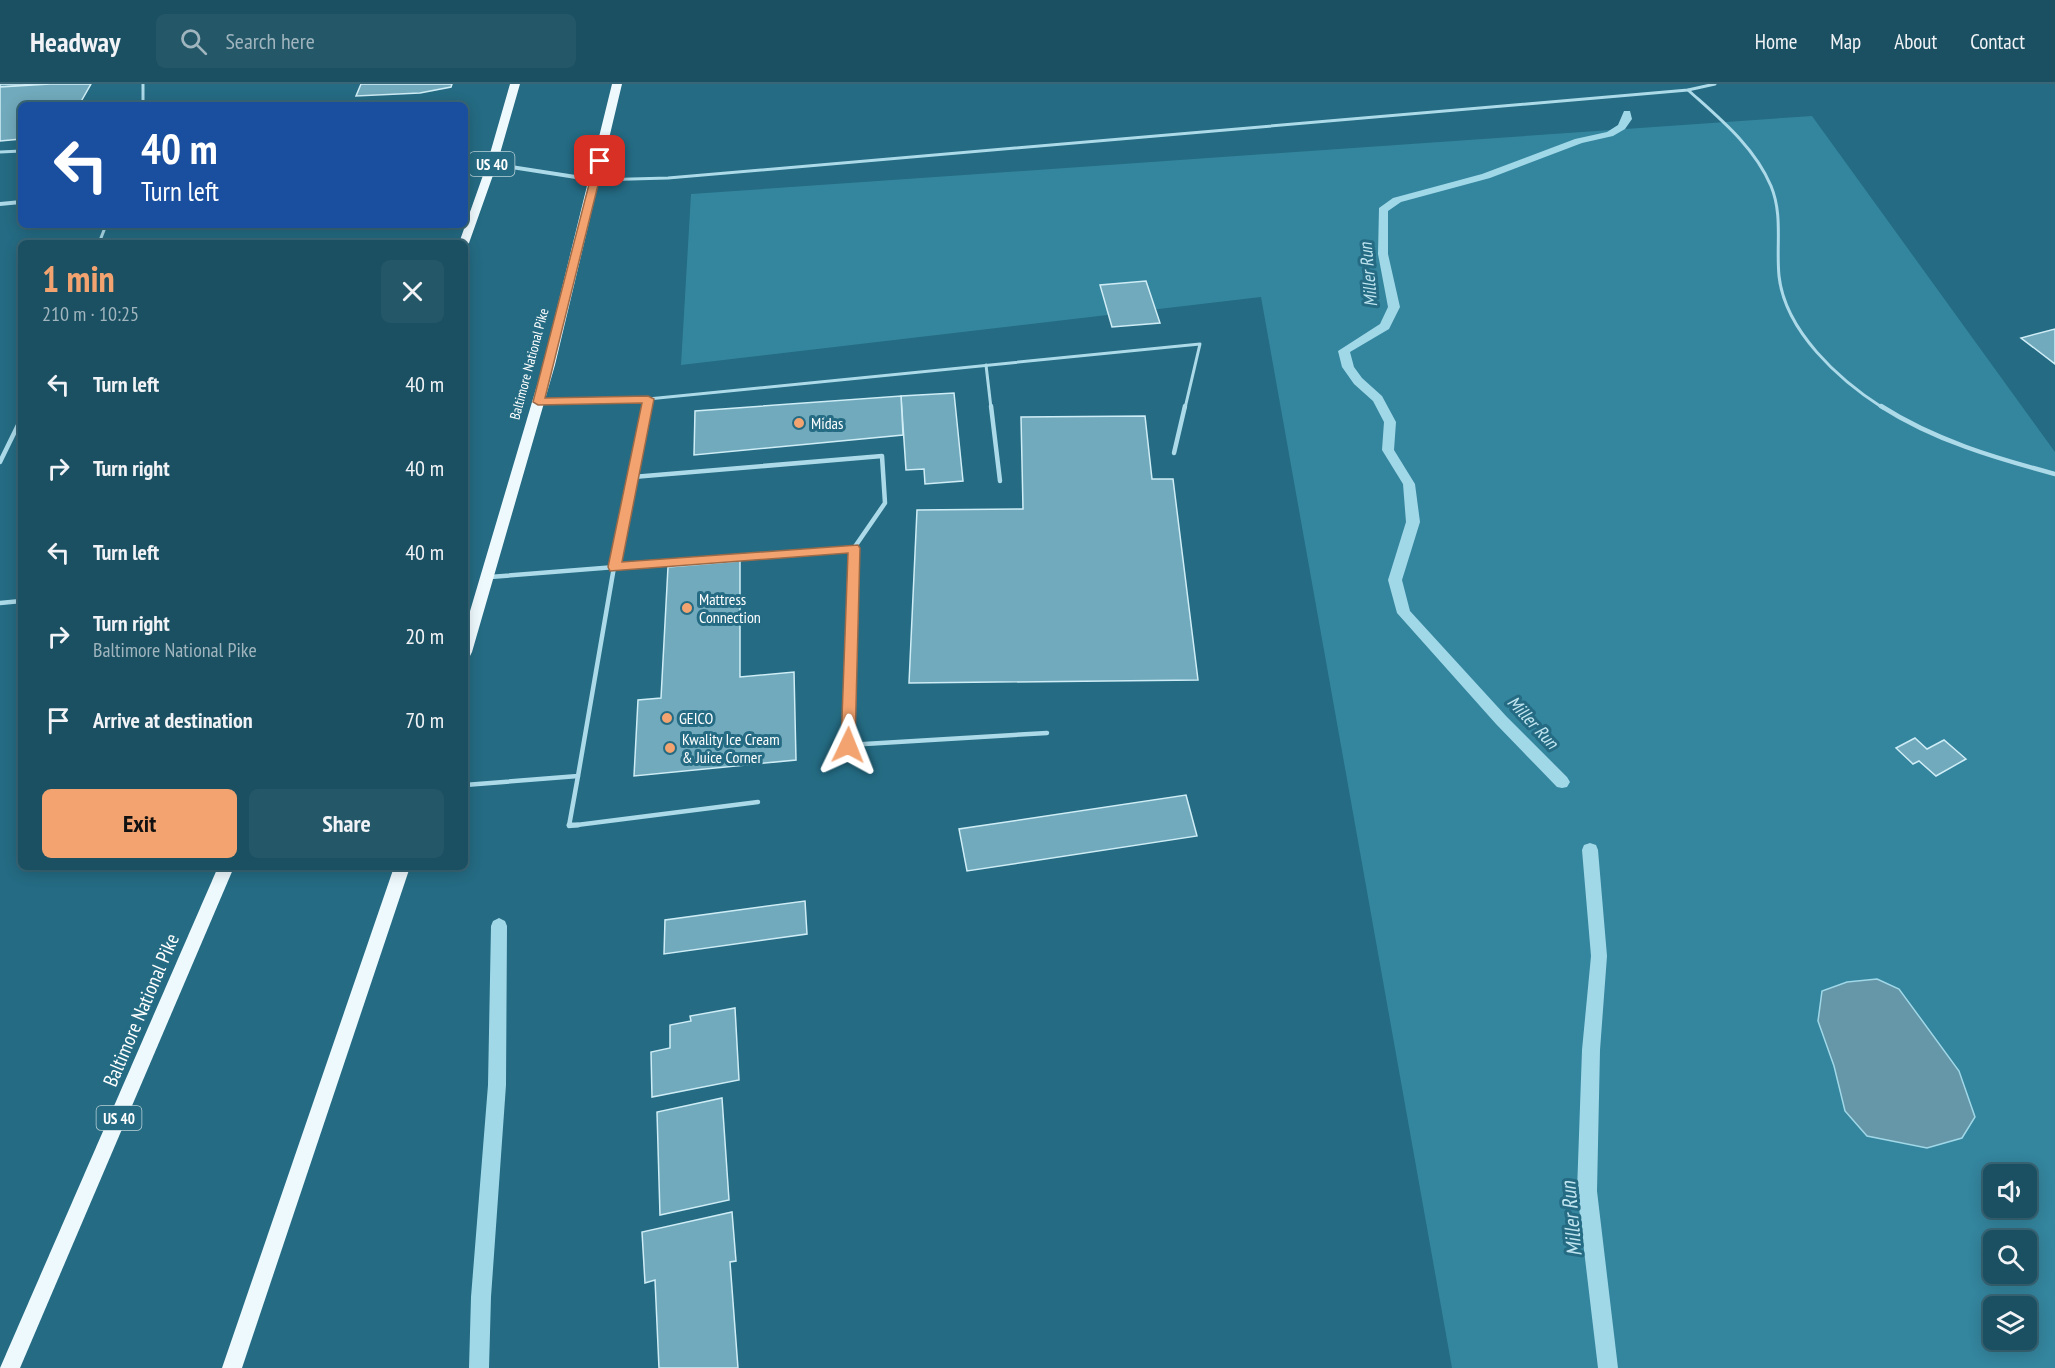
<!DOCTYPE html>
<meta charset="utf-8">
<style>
body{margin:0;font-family:"PT Sans Narrow",sans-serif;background:#245768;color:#f1f3f6;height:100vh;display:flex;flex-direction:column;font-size:22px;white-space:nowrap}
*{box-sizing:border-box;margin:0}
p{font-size:20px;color:#a0b5be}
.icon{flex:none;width:33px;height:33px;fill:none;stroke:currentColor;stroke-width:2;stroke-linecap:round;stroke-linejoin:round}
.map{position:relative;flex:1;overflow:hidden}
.details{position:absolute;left:18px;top:156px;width:450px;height:630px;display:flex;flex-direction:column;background:#1b5062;border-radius:9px;box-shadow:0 3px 15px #0003,0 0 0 2px #396777}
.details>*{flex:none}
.top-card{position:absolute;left:18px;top:18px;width:450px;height:126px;border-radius:9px;box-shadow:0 3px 15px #0003,0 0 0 2px #396777;background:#1a4fa0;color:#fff;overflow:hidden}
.fabs{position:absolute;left:1983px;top:1080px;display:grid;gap:12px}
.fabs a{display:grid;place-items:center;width:54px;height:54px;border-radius:9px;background:#1b5062;box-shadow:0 3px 15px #0003,0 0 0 2px #396777;font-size:30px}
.pin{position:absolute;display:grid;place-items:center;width:51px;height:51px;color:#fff;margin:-26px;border-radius:12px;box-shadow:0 3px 9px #0006}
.me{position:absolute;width:66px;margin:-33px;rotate:2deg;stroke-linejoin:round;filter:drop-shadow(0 0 4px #0008)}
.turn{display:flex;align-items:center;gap:21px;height:126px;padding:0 24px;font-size:27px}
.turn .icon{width:78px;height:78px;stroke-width:2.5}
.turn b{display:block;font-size:42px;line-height:51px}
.round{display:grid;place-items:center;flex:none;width:63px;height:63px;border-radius:9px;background:#245768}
.overview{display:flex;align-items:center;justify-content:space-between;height:102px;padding:0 24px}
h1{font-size:36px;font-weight:600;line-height:45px;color:#f2a36f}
.cta{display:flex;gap:12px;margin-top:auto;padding:12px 24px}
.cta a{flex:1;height:69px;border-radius:9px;background:#f2a36f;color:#111;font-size:24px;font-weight:600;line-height:69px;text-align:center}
.cta a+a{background:#245768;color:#f1f3f6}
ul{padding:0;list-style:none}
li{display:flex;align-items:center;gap:18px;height:84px;padding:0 24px}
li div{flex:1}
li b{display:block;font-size:22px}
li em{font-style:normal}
header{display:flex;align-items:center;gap:36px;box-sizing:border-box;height:84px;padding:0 30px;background:#1b5062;border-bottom:2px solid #396777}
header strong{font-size:28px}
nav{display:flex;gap:33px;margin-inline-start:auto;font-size:21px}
.search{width:420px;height:54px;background:#245768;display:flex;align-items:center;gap:15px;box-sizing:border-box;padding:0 21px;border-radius:9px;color:#a0b5be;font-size:22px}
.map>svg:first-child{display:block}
.green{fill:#34859e;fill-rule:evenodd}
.water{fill:#6697a8;stroke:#a0d8e8;stroke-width:1.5}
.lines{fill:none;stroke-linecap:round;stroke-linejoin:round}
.stream{fill:#a0d8e8;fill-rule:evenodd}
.building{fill:#71aabc;stroke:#cfedf6;stroke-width:1.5}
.service-far2{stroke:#acdae8;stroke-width:3}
.service-far1{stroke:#acdae8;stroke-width:4.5}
.service{stroke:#acdae8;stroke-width:5}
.tertiary{fill:#acdae8;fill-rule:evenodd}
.primary{fill:#eef9fd;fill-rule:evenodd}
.route{fill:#f2a36f;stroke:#9d6a48;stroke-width:1.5}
.poi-dot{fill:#f2a36f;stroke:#246b83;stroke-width:2}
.labels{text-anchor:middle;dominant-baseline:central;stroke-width:6;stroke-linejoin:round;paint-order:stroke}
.far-street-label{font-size:14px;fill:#fff;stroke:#246b83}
.shield{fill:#246b83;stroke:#bdd3da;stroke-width:1.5}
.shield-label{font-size:15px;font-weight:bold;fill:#fff}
.poi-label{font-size:16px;fill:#fff;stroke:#246b83;text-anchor:start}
.water-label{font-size:18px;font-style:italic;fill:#c2e6f1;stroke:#246b83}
.near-street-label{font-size:20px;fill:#fff;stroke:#246b83}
.near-water-label{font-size:21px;font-style:italic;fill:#c2e6f1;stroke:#246b83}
</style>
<header>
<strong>Headway</strong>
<div class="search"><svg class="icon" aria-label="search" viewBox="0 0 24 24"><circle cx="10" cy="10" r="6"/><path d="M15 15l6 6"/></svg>Search here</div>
<nav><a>Home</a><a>Map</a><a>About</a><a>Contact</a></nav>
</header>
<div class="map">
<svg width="2055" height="1284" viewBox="0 0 2055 1284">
<rect width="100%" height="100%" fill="#246b83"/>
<path class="green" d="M1812,32l243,336v916h-603l-191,-1071 -580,68 10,-171zM1994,1090h32v34h-32zM1994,1156h32v34h-32zM1994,1222h32v34h-32z"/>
<path class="water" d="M1877,895l22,10 60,82 16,46 -13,21 -35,10 -60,-12 -22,-25 -11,-45 -16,-45 4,-30 25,-9z"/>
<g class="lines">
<g class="stream">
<path d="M1624,27h6l2,8 -7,10 -12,7 -31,7 -92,35 -89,24 -13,9v43l12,53 -11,22 -39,23 4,15 8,11 20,18 14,26 -2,28 21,34 5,38 -18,58 8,31 96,105 61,61 3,5 -3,5 -5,1 -5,-1 -61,-63 -99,-111 -9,-33 18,-58 -3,-38 -21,-34 2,-28 -11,-21 -19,-17 -12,-17 -4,-16 42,-27 8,-17 -10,-53 1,-46 14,-10 89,-24 93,-35 32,-7 11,-7z"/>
<path d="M1590,759l6,2 2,5 9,106 -7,94 -3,141 21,177h-20l-21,-177 5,-141 9,-94 -9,-106 2,-5z"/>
<path d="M499,834l6,3 2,5 -1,159 -15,212 -2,71h-20l2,-71 17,-212 3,-159 2,-5z"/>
</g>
</g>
<g class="building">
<path d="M0,0h50l-50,3z"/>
<path d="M50,0h41l-12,21h-58v34l-21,2v-54z"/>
<path d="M361,0h91l-1,3 -31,6 -64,3z"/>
<path d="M1146,197l14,42 -48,4 -12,-42z"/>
<path d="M2055,245v35l-34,-26z"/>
<path d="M954,309l9,88 -38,3 -1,-15 -18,1 -5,-74z"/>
<path d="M901,312l2,39 -209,20 1,-44z"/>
<path d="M1145,332l7,63h21l25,201 -289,3 8,-173 106,-1 -2,-92z"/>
<path d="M740,477v116l54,-5 2,88 -162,16 4,-76 23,-2 7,-131z"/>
<path d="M1915,654l12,11 17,-9 22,19 -30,17 -17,-15 -6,3 -17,-16z"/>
<path d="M1186,711l11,41 -230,35 -8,-42z"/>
<path d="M805,817l2,33 -143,20 1,-34z"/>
<path d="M735,924l4,72 -87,17 -1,-45 19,-4v-23l21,-4 -1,-5z"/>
<path d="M722,1014l7,102 -69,15 -3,-103z"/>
<path d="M732,1128l4,49 -6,1 8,106h-79l-4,-88 -10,3 -3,-51z"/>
</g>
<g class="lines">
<g class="service-far2">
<path d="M143,0v21"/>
<path d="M1688,6c31,28 66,56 83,96 12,29 5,59 8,90 6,55 60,104 104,132"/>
<path d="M0,68l21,-1"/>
<path d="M595,96l73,-2 1020,-88 27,-6"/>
<path d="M99,159l7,-18"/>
<path d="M986,281l5,43"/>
<path d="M648,315l552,-55 -15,64"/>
<path d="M538,318l110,-3 -2,9"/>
</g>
<g class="service-far1">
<path d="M991,322l9,75"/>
<path d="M1881,322c53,34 114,52 174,68"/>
<path d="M1174,369l11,-47"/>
<path d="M0,378l21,-43"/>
<path d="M633,393l249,-21 3,47 -31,45 -6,197 199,-12"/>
<path d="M490,493l364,-29"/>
<path d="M0,519l21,-2"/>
<path d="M578,692l-9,50 189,-24"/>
<path d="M465,701l113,-9 36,-209 33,-161"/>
</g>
<path class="service" d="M569,741h9"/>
<g class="tertiary">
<path d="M492,78l103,16 4,2 -4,2 -103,-16 -27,2v-4z"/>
<path d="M21,116v4l-21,2v-4z"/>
</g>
<g class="primary">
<path d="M510,0h10l-23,80 -28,79 -4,3v-3h-6l28,-79z"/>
<path d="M612,0h10l-67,281 -83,287 -2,4 -5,2v-30l78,-263z"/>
<path d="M218,783h16l-214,501h-20z"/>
<path d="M394,783h16l-168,501h-20z"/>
</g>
</g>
<path class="route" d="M600,74l4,3 -59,237 103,-2 6,3 -32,163 236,-17 2,3 -5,197 -2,4h-10l-2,-4 7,-192 -238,18 -2,-4 34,-164 -104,2 -5,-3 62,-241z"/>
<g class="poi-dot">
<circle cx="799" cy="339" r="6"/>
<circle cx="687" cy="524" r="6"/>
<circle cx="667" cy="634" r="6"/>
<circle cx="670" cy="664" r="6"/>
</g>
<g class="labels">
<g class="far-street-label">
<text transform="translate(529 280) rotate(-75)">Baltimore National Pike</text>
</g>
<g class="shield">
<rect x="469.5" y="68" width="45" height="24" rx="4.5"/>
<rect x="96.5" y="1022" width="45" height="24" rx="4.5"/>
</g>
<g class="shield-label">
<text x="492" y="80">US 40</text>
<text x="119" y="1034">US 40</text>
</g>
<g class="poi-label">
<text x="811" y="339">Midas</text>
<text x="699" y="515">Mattress<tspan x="699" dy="18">Connection</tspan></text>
<text x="679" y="634">GEICO</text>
<text x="682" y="655">Kwality Ice Cream<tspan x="682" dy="18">&amp; Juice Corner</tspan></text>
</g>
<g class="water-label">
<text transform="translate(1368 191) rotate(-95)">Miller Run</text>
<text transform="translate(1533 638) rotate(47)">Miller Run</text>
</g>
<g class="near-street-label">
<text transform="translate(141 926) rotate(-67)">Baltimore National Pike</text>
</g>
<g class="near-water-label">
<text transform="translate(1571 1135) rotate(-95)">Miller Run</text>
</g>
</g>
</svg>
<div class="fabs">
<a><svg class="icon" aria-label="sound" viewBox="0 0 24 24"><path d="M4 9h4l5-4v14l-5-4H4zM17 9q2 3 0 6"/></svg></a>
<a><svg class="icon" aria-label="search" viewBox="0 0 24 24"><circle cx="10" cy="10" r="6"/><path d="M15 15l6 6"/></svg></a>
<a><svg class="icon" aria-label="layers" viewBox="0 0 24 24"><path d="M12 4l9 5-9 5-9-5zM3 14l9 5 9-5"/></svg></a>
</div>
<div class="pin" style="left:600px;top:77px;background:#d93025"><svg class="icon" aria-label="arrive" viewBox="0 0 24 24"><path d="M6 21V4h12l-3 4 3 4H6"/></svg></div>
<svg class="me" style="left:848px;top:661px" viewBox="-20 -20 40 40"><path d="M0-17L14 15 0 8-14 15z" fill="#f2a36f" stroke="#fff" stroke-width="4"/></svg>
<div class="top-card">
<div class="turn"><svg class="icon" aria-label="left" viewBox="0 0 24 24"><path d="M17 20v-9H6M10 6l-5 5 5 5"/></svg><div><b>40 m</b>Turn left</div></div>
</div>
<section class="details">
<div class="overview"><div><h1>1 min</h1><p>210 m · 10:25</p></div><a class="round"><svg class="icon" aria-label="close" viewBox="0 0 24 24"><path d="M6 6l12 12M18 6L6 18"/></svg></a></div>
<ul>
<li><svg class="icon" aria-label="left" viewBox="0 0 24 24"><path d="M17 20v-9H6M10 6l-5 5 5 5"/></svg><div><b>Turn left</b></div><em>40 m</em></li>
<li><svg class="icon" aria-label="right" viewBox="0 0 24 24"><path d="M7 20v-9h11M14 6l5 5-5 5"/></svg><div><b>Turn right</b></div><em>40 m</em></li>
<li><svg class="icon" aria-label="left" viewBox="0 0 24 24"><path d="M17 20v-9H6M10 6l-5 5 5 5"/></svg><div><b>Turn left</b></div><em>40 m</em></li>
<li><svg class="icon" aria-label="right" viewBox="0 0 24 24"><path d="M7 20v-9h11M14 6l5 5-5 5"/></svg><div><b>Turn right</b><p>Baltimore National Pike</p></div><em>20 m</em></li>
<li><svg class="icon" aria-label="arrive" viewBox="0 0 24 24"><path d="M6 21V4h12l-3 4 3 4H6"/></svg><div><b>Arrive at destination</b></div><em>70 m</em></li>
</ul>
<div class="cta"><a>Exit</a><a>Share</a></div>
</section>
</div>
